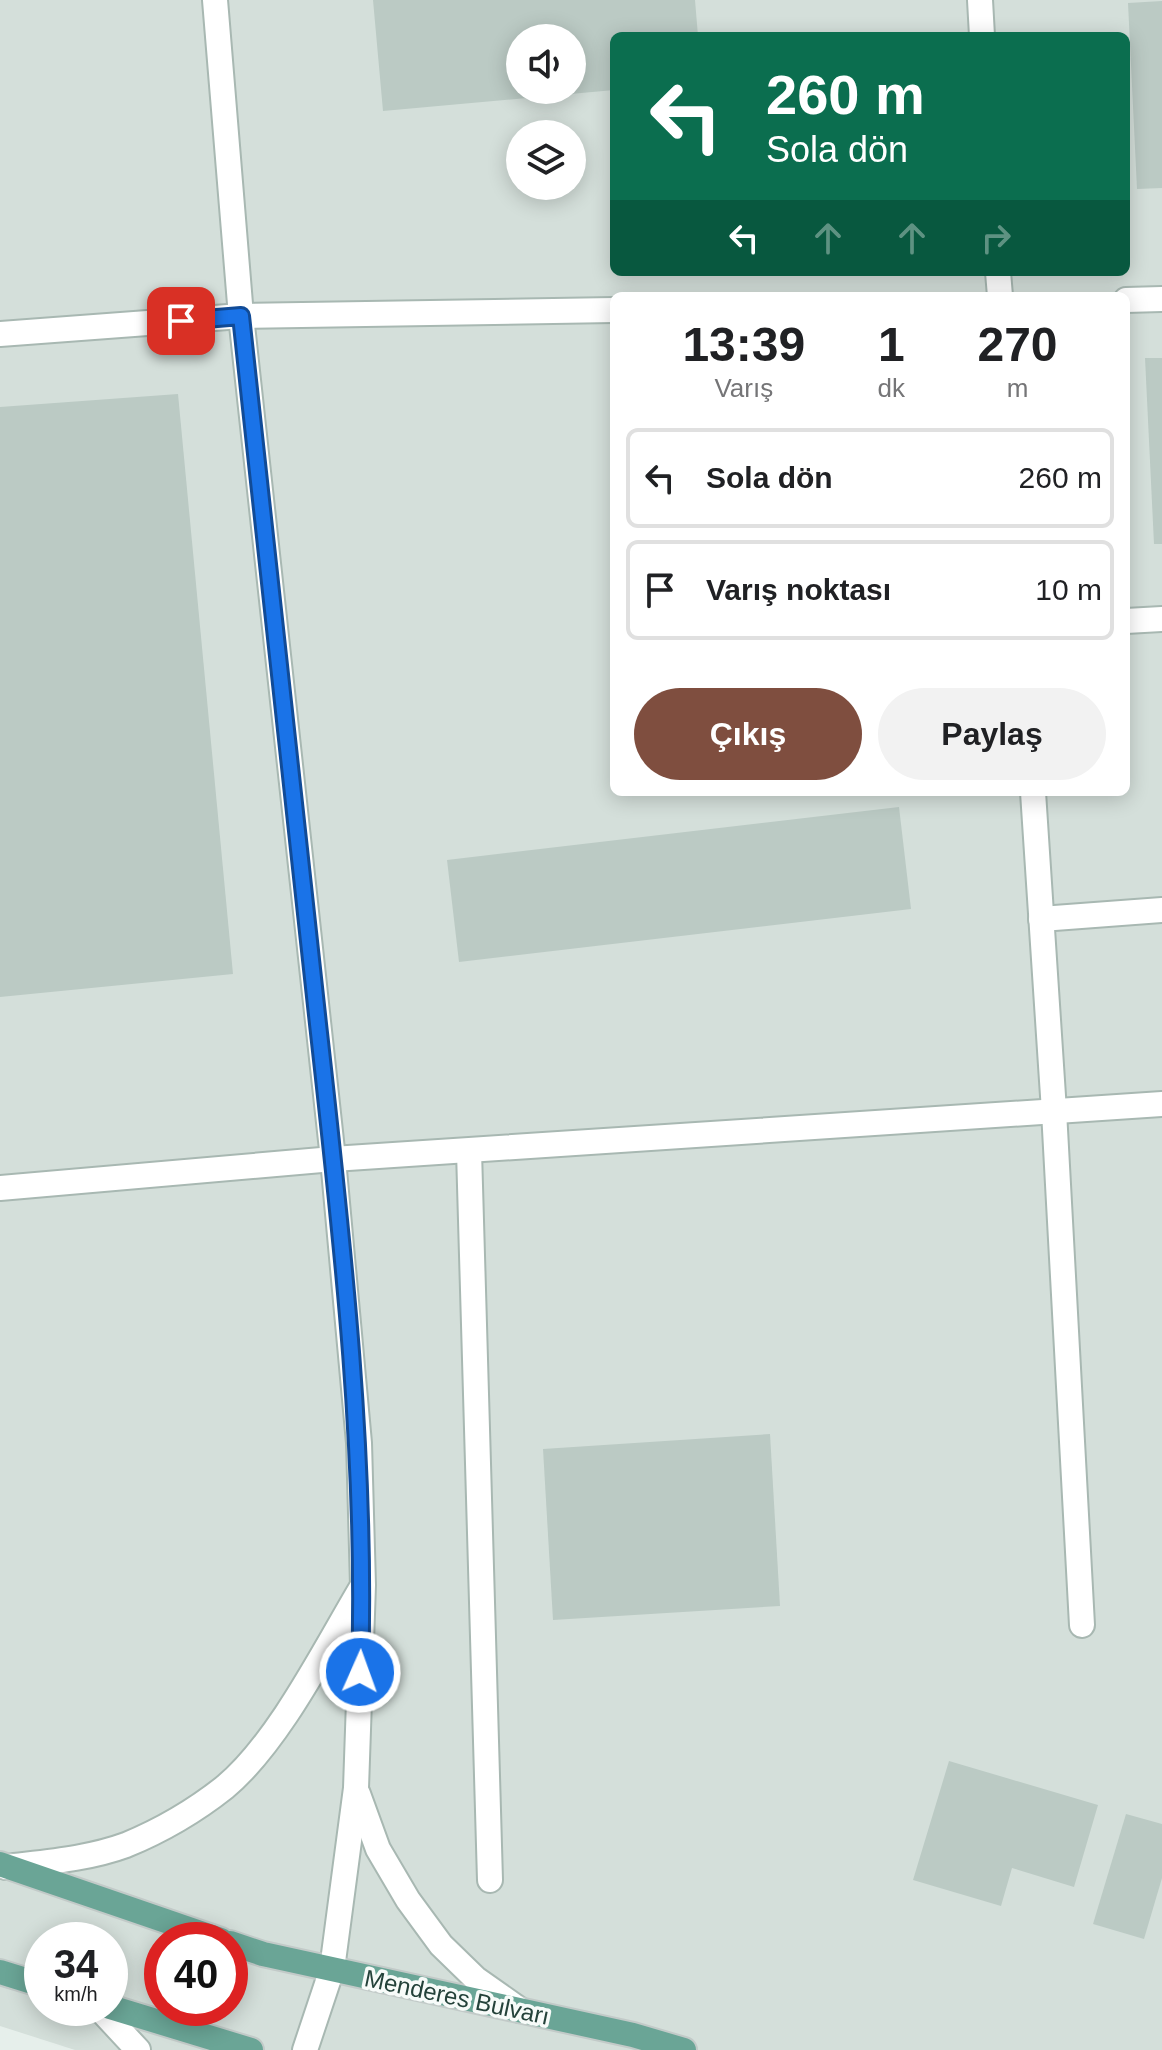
<!DOCTYPE html>
<html lang="tr">
<meta charset="utf-8">
<style>
body{margin:0;font-family:Helvetica,sans-serif;background:#f2f2f2;color:#202124;height:100vh;display:flex;flex-direction:column;font-size:30px;white-space:nowrap}
*{box-sizing:border-box;margin:0}
p{font-size:26px;color:#757577}
.icon{flex:none;width:44px;height:44px;fill:none;stroke:currentColor;stroke-width:2;stroke-linecap:round;stroke-linejoin:round}
.map{position:relative;flex:1;overflow:hidden}
.side{position:absolute;left:610px;top:292px;width:520px;height:504px;display:flex;flex-direction:column;background:#fff;border-radius:12px;box-shadow:0 4px 20px #0003}
.side>*{flex:none}
.hud{position:absolute;left:610px;top:32px;width:520px;height:244px;border-radius:12px;box-shadow:0 4px 20px #0003;background:#0b6e4f;color:#fff;overflow:hidden}
.buttons{position:absolute;left:506px;top:24px;display:grid;gap:16px}
.buttons a{display:grid;place-items:center;width:80px;height:80px;border-radius:50%;background:#fff;box-shadow:0 4px 20px #0003;font-size:40px}
.speed{position:absolute;left:24px;top:1922px;display:flex;gap:16px;font-size:40px;font-weight:700;text-align:center}
.speed>*{display:grid;place-content:center;width:104px;height:104px;border-radius:50%;background:#fff;box-shadow:0 4px 20px #0003;line-height:1}
.speed small{font-size:20px;font-weight:400}
.speed .limit{border:12px solid #d22;background:#fff;color:#111}
.pin{position:absolute;display:grid;place-items:center;width:68px;height:68px;color:#fff;margin:-34px;border-radius:16px;box-shadow:0 4px 12px #0006}
.me{position:absolute;width:88px;margin:-44px;rotate:2deg;stroke-linejoin:round;filter:drop-shadow(0 0 6px #0008)}
.turn{display:flex;align-items:center;gap:28px;height:168px;padding:0 24px;font-size:36px}
.turn .icon{width:104px;height:104px;stroke-width:2.5}
.turn b{display:block;font-size:56px;line-height:68px}
.lanes{display:flex;align-items:center;height:76px;padding:0 24px;background:#0003;justify-content:center;gap:40px;direction:ltr}
.lanes .off{opacity:.35}
.eta{display:flex;justify-content:space-evenly;align-items:center;height:136px;text-align:center}
.eta b{font-size:48px;font-weight:700;line-height:56px}
.button{display:flex;gap:16px;margin-top:auto;padding:16px 24px}
.button a{flex:1;height:92px;border-radius:48px;background:#7f4e3f;color:#fff;font-size:32px;font-weight:700;line-height:92px;text-align:center}
.button a+a{background:#f2f2f2;color:#202124}
ul{padding:0;list-style:none}
li{display:flex;align-items:center;gap:24px;height:100px;margin:0 16px 12px;padding:0 8px;border:4px solid #e0e0e0;border-radius:12px}
li div{flex:1}
li b{display:block;font-size:30px}
li em{font-style:normal}
.map>svg:first-child{display:block}
.built{fill:#d4dfda;fill-rule:evenodd}
.building{fill:#bbcac4;fill-rule:evenodd}
.lines{fill:none;stroke-linecap:round;stroke-linejoin:round}
.minor-casing{stroke:#a8b8b2;stroke-width:28}
.major-casing{stroke:#c2cac8;stroke-width:28}
.minor{stroke:#fff;stroke-width:24}
.major{stroke:#6aa596;stroke-width:24}
.route-casing{stroke:#114b97;stroke-width:20}
.route{stroke:#1a73e8;stroke-width:14}
.labels{text-anchor:middle;dominant-baseline:central;stroke-width:7;stroke-linejoin:round;paint-order:stroke}
.street-label{font-size:24px;fill:#24423a;stroke:#f7fbf9}
</style>
<div class="map">
<svg width="1162" height="2050" viewBox="0 0 1162 2050">
<rect width="100%" height="100%" fill="#e6efeb"/>
<path class="built" d="M0,0h1162v2050h-1087l-75,-24zM614,36h512v236h-512zM520,38h52v52h-52zM520,134h52v52h-52zM614,296h512v496h-512zM42,1940h68v68h-68zM162,1940h68v68h-68z"/>
<g class="building">
<path d="M373,0h322l3,36h-84v54l-231,21zM520,38h52v52h-52z"/>
<path d="M1162,1v187l-25,1 -9,-186z"/>
<path d="M1145,358h17v186h-8z"/>
<path d="M178,394l55,580 -233,23v-590z"/>
<path d="M899,807l12,102 -452,53 -12,-102z"/>
<path d="M770,1434l10,172 -227,14 -10,-171z"/>
<path d="M949,1761l149,44 -24,82 -62,-19 -11,38 -88,-26z"/>
<path d="M1126,1814l36,10v54l-18,61 -51,-15z"/>
</g>
<g class="lines">
<g class="minor-casing">
<g id="minor">
<path d="M215,0l26,316 92,843 26,284 4,142 -7,203 -24,181 -27,81"/>
<path d="M980,0l2,36"/>
<path d="M998,272l2,24"/>
<path d="M1126,300l36,-1"/>
<path d="M0,334l241,-18 373,-6"/>
<path d="M1126,621l36,-2"/>
<path d="M1033,792l21,319 28,514"/>
<path d="M1041,919l121,-9"/>
<path d="M469,1151l21,729"/>
<path d="M0,1188l333,-29 829,-55"/>
<path d="M358,1794l20,55 30,51 33,45 35,34 44,31"/>
<path d="M6,1867c40,-5 82,-8 120,-22 34,-14 70,-35 99,-58 54,-45 101,-140 137,-200"/>
<path d="M99,2008l39,42"/>
</g>
</g>
<g class="major-casing">
<g id="major">
<path d="M0,1864l221,76"/>
<path d="M230,1943l33,11 370,81 51,15"/>
<path d="M0,1972l42,13"/>
<path d="M110,2007l141,43"/>
</g>
</g>
<use href="#minor" class="minor"/>
<use href="#major" class="major"/>
</g>
<g class="lines">
<g class="route-casing">
<path id="route" d="M181,321l60,-5c26,236 51,472 77,708 24,215 49,431 42,648"/>
</g>
<use href="#route" class="route"/>
</g>
<g class="labels">
<g class="street-label">
<text transform="translate(457 1997) rotate(12)">Menderes Bulvarı</text>
</g>
</g>
</svg>
<div class="buttons">
<a><svg class="icon" aria-label="sound" viewBox="0 0 24 24"><path d="M4 9h4l5-4v14l-5-4H4zM17 9q2 3 0 6"/></svg></a>
<a><svg class="icon" aria-label="layers" viewBox="0 0 24 24"><path d="M12 4l9 5-9 5-9-5zM3 14l9 5 9-5"/></svg></a>
</div>
<div class="speed"><div>34<small>km/h</small></div><div class="limit">40</div></div>
<div class="pin" style="left:181px;top:321px;background:#d93025"><svg class="icon" aria-label="arrive" viewBox="0 0 24 24"><path d="M6 21V4h12l-3 4 3 4H6"/></svg></div>
<svg class="me" style="left:360px;top:1672px" viewBox="-20 -20 40 40"><circle r="17" fill="#1a73e8" stroke="#fff" stroke-width="3"/><path d="M0-11L8 9 0 5-8 9z" fill="#fff"/></svg>
<div class="hud">
<div class="turn"><svg class="icon" aria-label="left" viewBox="0 0 24 24"><path d="M17 20v-9H6M10 6l-5 5 5 5"/></svg><div><b>260 m</b>Sola dön</div></div>
<div class="lanes"><svg class="icon" aria-label="left" viewBox="0 0 24 24"><path d="M17 20v-9H6M10 6l-5 5 5 5"/></svg><svg class="icon off" aria-label="ahead" viewBox="0 0 24 24"><path d="M12 20V5M6 11l6-6 6 6"/></svg><svg class="icon off" aria-label="ahead" viewBox="0 0 24 24"><path d="M12 20V5M6 11l6-6 6 6"/></svg><svg class="icon off" aria-label="right" viewBox="0 0 24 24"><path d="M7 20v-9h11M14 6l5 5-5 5"/></svg></div>
</div>
<section class="side">
<div class="eta">
<div><b>13:39</b><p>Varış</p></div>
<div><b>1</b><p>dk</p></div>
<div><b>270</b><p>m</p></div>
</div>
<ul>
<li><svg class="icon" aria-label="left" viewBox="0 0 24 24"><path d="M17 20v-9H6M10 6l-5 5 5 5"/></svg><div><b>Sola dön</b></div><em>260 m</em></li>
<li><svg class="icon" aria-label="arrive" viewBox="0 0 24 24"><path d="M6 21V4h12l-3 4 3 4H6"/></svg><div><b>Varış noktası</b></div><em>10 m</em></li>
</ul>
<div class="button"><a>Çıkış</a><a>Paylaş</a></div>
</section>
</div>
